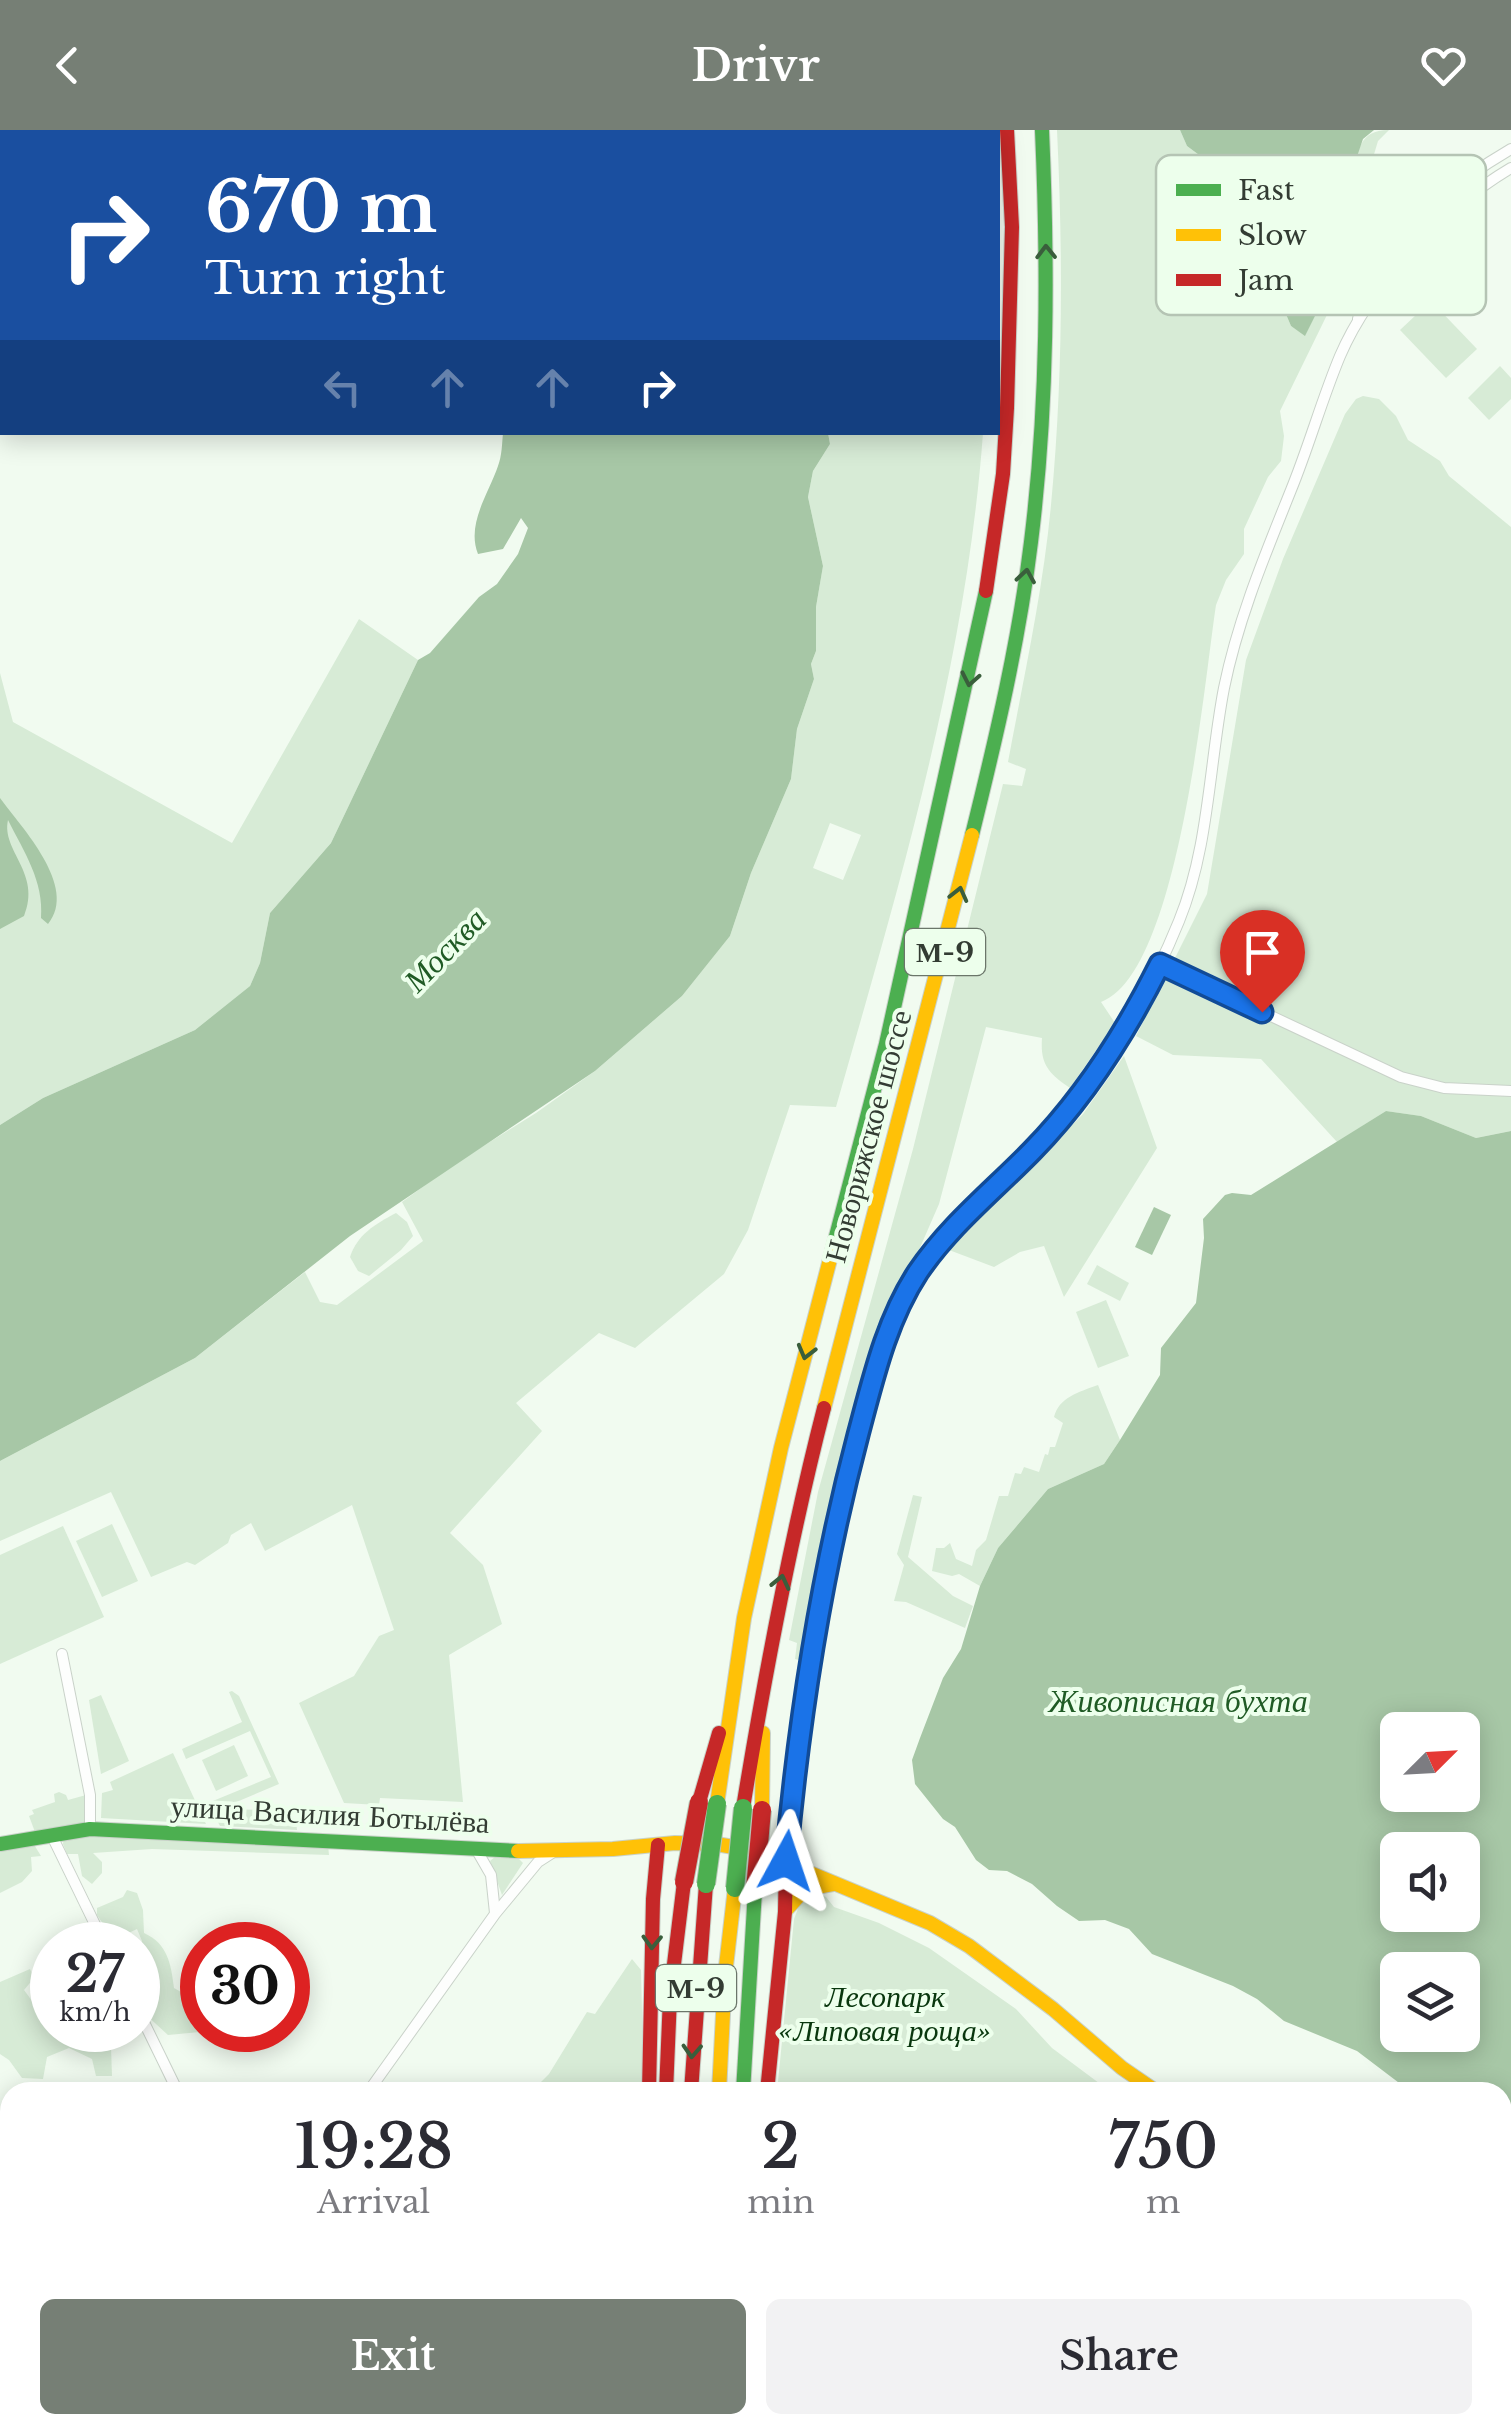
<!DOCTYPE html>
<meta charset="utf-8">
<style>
body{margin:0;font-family:"Libre Baskerville",serif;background:#f2f2f3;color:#2b2b33;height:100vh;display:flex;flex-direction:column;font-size:38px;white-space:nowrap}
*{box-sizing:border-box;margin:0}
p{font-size:32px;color:#7c7c81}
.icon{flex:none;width:55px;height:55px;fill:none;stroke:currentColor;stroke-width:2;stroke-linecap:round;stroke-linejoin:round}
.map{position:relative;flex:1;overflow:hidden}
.sheet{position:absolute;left:0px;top:1952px;width:1512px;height:352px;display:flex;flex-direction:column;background:#fff;border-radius:30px 30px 0 0;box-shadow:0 5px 25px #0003}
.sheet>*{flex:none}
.banner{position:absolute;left:0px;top:0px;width:1000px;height:305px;box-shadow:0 5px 25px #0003;background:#1a4fa0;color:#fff;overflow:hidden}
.needle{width:65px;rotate:66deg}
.tools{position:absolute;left:1380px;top:1582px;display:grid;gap:20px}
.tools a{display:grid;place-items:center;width:100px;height:100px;border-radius:15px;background:#fff;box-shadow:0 5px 25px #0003;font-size:50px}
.speed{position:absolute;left:30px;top:1792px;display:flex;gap:20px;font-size:50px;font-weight:700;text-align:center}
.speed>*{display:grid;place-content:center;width:130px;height:130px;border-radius:50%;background:#fff;box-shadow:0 5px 25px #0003;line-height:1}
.speed small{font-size:25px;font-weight:400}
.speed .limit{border:15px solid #d22;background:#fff;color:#111}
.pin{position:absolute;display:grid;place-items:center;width:85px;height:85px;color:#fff;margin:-102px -42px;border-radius:50% 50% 50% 0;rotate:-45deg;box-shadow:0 0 10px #0007}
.pin .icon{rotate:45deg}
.me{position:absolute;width:110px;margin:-55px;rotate:5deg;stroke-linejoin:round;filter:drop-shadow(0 0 8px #0008)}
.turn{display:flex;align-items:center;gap:35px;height:210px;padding:0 40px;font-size:45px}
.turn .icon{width:130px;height:130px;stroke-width:2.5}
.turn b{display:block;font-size:70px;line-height:85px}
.lanes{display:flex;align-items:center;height:95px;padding:0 40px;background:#0003;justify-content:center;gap:50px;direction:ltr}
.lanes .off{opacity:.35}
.eta{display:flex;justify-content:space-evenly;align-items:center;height:170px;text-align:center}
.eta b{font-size:60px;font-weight:600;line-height:70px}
.button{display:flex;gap:20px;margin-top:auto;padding:20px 40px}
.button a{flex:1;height:115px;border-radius:15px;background:#767f75;color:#fff;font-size:40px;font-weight:600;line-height:115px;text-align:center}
.button a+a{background:#f2f2f3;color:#2b2b33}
header{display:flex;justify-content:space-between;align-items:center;height:130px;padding:0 40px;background:#767f75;color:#fff;font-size:45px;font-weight:600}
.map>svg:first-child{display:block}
.green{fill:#d7ebd6;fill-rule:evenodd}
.water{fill:#a7c7a6;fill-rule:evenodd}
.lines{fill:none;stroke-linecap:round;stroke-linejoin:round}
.street-casing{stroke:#c9d2c9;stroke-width:12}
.fast-casing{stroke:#c9d2c9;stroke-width:16}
.slow-casing{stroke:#c9d2c9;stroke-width:16}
.jam-casing{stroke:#c9d2c9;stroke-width:16}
.street{stroke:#fdfefd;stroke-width:10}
.fast{stroke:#4caf50;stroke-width:14}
.slow{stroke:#ffc107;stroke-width:14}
.jam{stroke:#c62828;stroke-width:14}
.fast-bridge-casing{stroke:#b5c4b5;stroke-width:20;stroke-linecap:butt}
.jam-bridge-casing{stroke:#b5c4b5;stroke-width:20;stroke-linecap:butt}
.fast-bridge{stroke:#4caf50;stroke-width:18}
.jam-bridge{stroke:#c62828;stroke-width:18}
.oneway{stroke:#3a5e3c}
.route-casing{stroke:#114b97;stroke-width:25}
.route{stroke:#1a73e8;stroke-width:18}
.labels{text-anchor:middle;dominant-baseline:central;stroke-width:8;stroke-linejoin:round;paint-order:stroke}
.shield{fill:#edffec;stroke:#6b766a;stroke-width:2.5}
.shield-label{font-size:28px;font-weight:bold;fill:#333c33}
.street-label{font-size:30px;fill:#333c33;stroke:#edffec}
.park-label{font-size:30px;font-style:italic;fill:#09370e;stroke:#edffec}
.water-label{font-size:32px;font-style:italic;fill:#205b25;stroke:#edffec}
.key{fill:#edffec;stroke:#b5c4b4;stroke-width:2.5}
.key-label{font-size:28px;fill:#333c33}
</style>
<header><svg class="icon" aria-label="back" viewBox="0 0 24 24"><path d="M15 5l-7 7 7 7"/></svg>Drivr<svg class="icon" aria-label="heart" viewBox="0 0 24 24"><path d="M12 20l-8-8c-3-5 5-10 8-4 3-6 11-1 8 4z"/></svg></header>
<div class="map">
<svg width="1511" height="2304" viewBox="0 0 1511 2304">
<rect width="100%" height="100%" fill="#f1fbf0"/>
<g class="green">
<path d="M1057,0h123l7,16 59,44 13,61 32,75 14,9 26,-52 29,-83 -10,-23c9,-25 8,-47 39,-47l-11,11 -15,50 -18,87 -65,133 4,25 -3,25 -13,16 -24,52v25l-18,26 -10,25c-12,78 -37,369 -115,397l14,21 -45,65c-21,-15 -30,-23 -28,-50l-56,-11 -47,177 -54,124 -54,184 -28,149 -8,-2 2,-16 -8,-3 29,-148 95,-343 90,-365 19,2 4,-17 -18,-7c16,-86 35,-171 43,-257 12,-125 12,-250 6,-375z"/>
<path d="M1431,171l46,48 -31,29 -46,-48z"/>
<path d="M1500,236l11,12v21l-22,21 -21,-22z"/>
<path d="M1363,266l16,3 17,17 12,24 32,21 9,15 62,51v604l-35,7 -55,-22 -35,-5 -49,31 -76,-83 -88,-4 -37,-19 71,-142 39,-234 37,-101 62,-145 11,-15z"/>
<path d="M828,303h155c-17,231 -84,453 -147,674l-46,-2 -42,125 -24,44 -89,74 -36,-15 -83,70 26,28 -92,102 33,32 19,59 -53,31 14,147 -83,-4 -1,7 -35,-2 -45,-100 55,-27 25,-40 15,-6 -42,-125 -87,46 -14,-28 -20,12 -3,8 -33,22 -8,-3 -36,15 -40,-85 -111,49v-80l195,-103 110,-86 15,30 17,3 86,-64 -21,-39 48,-35 86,-54 59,-42 87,-75 48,-60 21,-63 40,-94 6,-50 17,-50 -3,-15 5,-13v-44l7,-41 -15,-69 5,-26 17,-27zM830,693l31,12 -18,45 -30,-12z"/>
<path d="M359,489l59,41 -87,183 -61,70 -10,50 -10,23 -55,44 -152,68 -43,27v-452l13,49 219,121z"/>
<path d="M1124,926l33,92 -93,149 -20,-51 -24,6 -26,15 -45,-17 134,-136z"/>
<path d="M396,1083l11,9 6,14 -12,14 -32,26 -11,-5 -8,-14c7,-22 25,-33 46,-44z"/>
<path d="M1097,1135l32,18 -9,18 -33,-17z"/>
<path d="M1106,1170l23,56 -31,12 -22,-56z"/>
<path d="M1098,1255l22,55 -16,24 -56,25 -50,59 -18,38 -21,-12 -7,2 -20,-5 4,-23h8l6,-5 6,16 16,7 4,-16 10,-10 13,-44h9l7,-23 6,1 3,-7 15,5 6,-18 3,1 2,-8h5l8,-24 -9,-6c5,-20 25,-25 44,-32z"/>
<path d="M913,1365l9,2 -14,60 45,39 20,10 -8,22 -59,-26 -12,-1 10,-36 -7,-11z"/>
<path d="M112,1394l26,57 -36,16 -26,-56z"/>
<path d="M63,1396l41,91 -104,47v-109z"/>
<path d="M232,1561l7,5 40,88 -59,25 44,1 1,6 31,4 1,10 -77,-4 -12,-23 63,-26 -21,-46 -64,28 -4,-10 60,-27 -13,-30z"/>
<path d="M101,1565l28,66 -28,13 -12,-74z"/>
<path d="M234,1615l14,31 -32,15 -14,-31z"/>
<path d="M173,1623l33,71 -105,-6 1,-25 11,-3 -3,-8z"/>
<path d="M59,1662l7,3 2,5 18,-5 1,31 -32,1 -20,5 -6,-16 5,-2 -2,-4 23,-8 -1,-8z"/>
<path d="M81,1703l247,12 1,10 -177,-6 -59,4 9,9v11l-10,11 -10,-8 -4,-22h-11l-4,-10 1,-7z"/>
<path d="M33,1713l8,13 -10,1 1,14 -10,11 -22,11v-43z"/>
<path d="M496,1726l22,2 5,5 -21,32 -12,-34z"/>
<path d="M127,1760l10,3 6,17 1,23c24,11 27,31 30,55l21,12 5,32 -32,3 -25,-23 -5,-13v-52l4,-6 -5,-12 -23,11 -17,-25v-7l26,-11z"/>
<path d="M814,1762l12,5 8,10 45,16 50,25 87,61 36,39 59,44h-334l17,-173 7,-18z"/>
<path d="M632,1829l9,11 3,122h-113l18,-18 38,-62 8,2z"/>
<path d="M30,1839l4,9 -10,12 11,15 17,-8v33h80l1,7 -22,10 1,29h-16l-4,-17 -23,-11 -22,9 -4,22 -21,-1 -13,-18 -9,-6v-72z"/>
<path d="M1503,2169l8,4v131h-753v-9h744z"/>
<path d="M119,2295h113l6,9h-130z"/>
<path d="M315,2295h324v9h-333z"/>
</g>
<g class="water">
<path d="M532,0h308l-308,2z"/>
<path d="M1180,0h194l-11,9 -13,38 10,22 -29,85 -26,52 -14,-10 -32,-75 -13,-61 -59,-44z"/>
<path d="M503,303h325l2,11 -17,27 -5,26 15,69 -7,41v44l-5,13 3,15 -17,50 -6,50 -40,94 -21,63 -48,60 -87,75 -245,165 -155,122 -195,103v-336l43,-27 152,-68 55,-44 10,-23 10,-50 61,-70 87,-183 12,-7 49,-56 18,-13 21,-30 10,-26 -7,-10 -18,31 -25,5c-12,-30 11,-61 20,-88 4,-10 4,-23 5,-33z"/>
<path d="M0,668c21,29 79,89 48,126l-7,-6c3,-37 -17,-66 -33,-98 -7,31 34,53 16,96l-24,13z"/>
<path d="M1386,981l35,5 55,22 35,-7v1008l-8,2 -1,-49h-91l-54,-41 -73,-30 -27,-22 -24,-13 -81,-32 -23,-25 -24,-9 -26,1 -22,-15 -25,-22 -25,-13 -18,-1 -13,-10 -21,-33 -12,-8 -28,-35 -3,-24 8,-22 23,-60 18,-29 19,-63 18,-38 50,-59 56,-25 16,-24 40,-65 1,-27 35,-45 8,-65 -1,-19 22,-24 7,-2 19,2zM1462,1600v65h-64v-65zM1462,1720v65h-64v-65zM1462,1840v65h-64v-65z"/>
<path d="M1154,1077l17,8 -19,40 -17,-8z"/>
</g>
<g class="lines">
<g class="street-casing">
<g id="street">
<path d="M1358,189c15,-76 90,-133 153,-170"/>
<path d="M1160,834l241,113 43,11 67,3"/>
<path d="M62,1524l28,141v34"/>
<path d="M51,1704l54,111"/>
<path d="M476,1719l15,26 4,38"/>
<path d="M786,1731c12,-143 35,-284 71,-422 16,-59 29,-118 63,-169 33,-48 78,-82 117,-124 61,-67 108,-141 142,-225 30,-73 30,-156 45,-233 14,-69 41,-133 67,-198 18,-44 31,-91 49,-134 31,-72 105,-149 171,-188"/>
<path d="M138,1880l40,82"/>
<path d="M368,1962l127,-178 43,-52 14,-9"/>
<path d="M0,2003l10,49"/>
</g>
</g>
<g class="fast-casing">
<g id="fast">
<path d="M972,705c24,-97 47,-194 59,-293 17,-137 17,-274 11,-412"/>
<path d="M834,1114l52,-200 100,-453"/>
<path d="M0,1714l90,-15 428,22"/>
<path d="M743,1962l12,-202"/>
</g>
</g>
<g class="slow-casing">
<g id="slow">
<path d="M824,1278l148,-573"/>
<path d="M717,1674l27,-186 37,-170 53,-204"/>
<path d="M762,1680l1,-77"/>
<path d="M518,1721l95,-2 62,-6 41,1 41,7 173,72 39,23 84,63 69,59 35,24"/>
<path d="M786,1780l19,-21 28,-5"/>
<path d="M719,1962l6,-117 10,-87"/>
<path d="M699,2295l1,9"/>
</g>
</g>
<g class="jam-casing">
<g id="jam">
<path d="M986,461l17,-117 4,-66 5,-181 -5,-97"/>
<path d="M699,1672l20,-69"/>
<path d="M743,1678c22,-134 47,-268 81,-400"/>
<path d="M649,1962l4,-193 5,-54"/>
<path d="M666,1962l4,-95 14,-115"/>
<path d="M691,1962l15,-208"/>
<path d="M767,1962l18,-180 1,-51"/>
<path d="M1502,2142l9,4"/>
<path d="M681,2295l1,9"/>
<path d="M729,2295l1,9"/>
<path d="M751,2295v9"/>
</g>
</g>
<use href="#street" class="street"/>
<use href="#fast" class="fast"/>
<use href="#slow" class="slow"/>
<use href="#jam" class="jam"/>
<g class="fast-bridge-casing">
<g id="fast-bridge">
<path d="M706,1754l11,-80"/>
<path d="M735,1758l8,-80"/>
</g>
</g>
<g class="jam-bridge-casing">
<g id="jam-bridge">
<path d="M684,1752l15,-80"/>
<path d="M755,1760l7,-80"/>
</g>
</g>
<use href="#fast-bridge" class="fast-bridge"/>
<use href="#jam-bridge" class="jam-bridge"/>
</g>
<defs><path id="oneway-chevron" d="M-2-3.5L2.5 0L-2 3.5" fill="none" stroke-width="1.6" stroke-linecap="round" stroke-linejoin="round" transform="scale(2.5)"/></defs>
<g class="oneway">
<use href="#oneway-chevron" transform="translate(1046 122) rotate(-91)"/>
<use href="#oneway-chevron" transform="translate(1026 446) rotate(-81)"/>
<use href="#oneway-chevron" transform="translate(970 549) rotate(101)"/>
<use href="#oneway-chevron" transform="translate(959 764) rotate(-76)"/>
<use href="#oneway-chevron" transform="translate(806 1222) rotate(105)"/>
<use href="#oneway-chevron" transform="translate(781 1452) rotate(-77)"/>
<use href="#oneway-chevron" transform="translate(652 1812) rotate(92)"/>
<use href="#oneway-chevron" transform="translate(692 1921) rotate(93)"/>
</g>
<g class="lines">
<g class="route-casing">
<path id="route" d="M786,1731c13,-144 35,-286 72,-426 15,-56 28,-114 60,-163 32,-47 75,-81 114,-121 54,-55 94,-119 128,-187l102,48"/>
</g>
<use href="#route" class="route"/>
</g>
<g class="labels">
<g class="shield">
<rect x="905" y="799" width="80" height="46" rx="8"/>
<rect x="656" y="1835" width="80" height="46" rx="8"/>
</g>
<g class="shield-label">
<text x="945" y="822">М-9</text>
<text x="696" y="1858">М-9</text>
</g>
<g class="street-label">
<text transform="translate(868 1006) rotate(-75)">Новорижское шоссе</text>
<text transform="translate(330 1684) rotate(3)">улица Василия Ботылёва</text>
</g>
<g class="park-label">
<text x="885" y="1866">Лесопарк<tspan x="885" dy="34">«Липовая роща»</tspan></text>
</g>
<g class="water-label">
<text transform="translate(445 820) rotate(-46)">Москва</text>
<text x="1178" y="1571">Живописная бухта</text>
</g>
</g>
<rect x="1156" y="25" width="330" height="160" rx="15" class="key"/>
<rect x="1176" y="54" width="45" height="12" fill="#4caf50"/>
<rect x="1176" y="99" width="45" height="12" fill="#ffc107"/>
<rect x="1176" y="144" width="45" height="12" fill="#c62828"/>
<g class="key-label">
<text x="1238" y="70">Fast</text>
<text x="1238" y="115">Slow</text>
<text x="1238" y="160">Jam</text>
</g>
</svg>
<div class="tools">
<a><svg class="needle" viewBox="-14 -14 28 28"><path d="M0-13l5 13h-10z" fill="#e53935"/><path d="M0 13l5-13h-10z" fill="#7c7c81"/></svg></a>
<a><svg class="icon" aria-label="sound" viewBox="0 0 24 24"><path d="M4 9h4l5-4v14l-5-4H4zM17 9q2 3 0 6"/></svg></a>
<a><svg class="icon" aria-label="layers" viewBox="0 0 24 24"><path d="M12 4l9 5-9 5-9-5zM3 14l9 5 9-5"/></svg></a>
</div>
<div class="speed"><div>27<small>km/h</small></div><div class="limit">30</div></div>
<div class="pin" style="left:1262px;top:882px;background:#d93025"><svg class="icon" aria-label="arrive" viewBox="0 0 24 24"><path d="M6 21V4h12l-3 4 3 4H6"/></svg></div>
<svg class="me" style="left:786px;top:1731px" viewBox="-20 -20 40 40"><path d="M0-17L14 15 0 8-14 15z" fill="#1a73e8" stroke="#fff" stroke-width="4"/></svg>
<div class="banner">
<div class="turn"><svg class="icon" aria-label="right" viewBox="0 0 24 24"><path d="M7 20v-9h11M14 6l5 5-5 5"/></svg><div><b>670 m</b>Turn right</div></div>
<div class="lanes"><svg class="icon off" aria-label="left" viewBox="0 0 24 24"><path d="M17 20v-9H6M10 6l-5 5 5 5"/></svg><svg class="icon off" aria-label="ahead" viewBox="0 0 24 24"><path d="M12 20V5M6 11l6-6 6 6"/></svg><svg class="icon off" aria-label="ahead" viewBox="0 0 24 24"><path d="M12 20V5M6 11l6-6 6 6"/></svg><svg class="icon" aria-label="right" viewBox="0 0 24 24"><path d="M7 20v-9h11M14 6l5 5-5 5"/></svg></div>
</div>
<section class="sheet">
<div class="eta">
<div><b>19:28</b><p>Arrival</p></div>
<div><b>2</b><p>min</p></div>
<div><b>750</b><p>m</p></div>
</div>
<div class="button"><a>Exit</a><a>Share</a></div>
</section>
</div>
